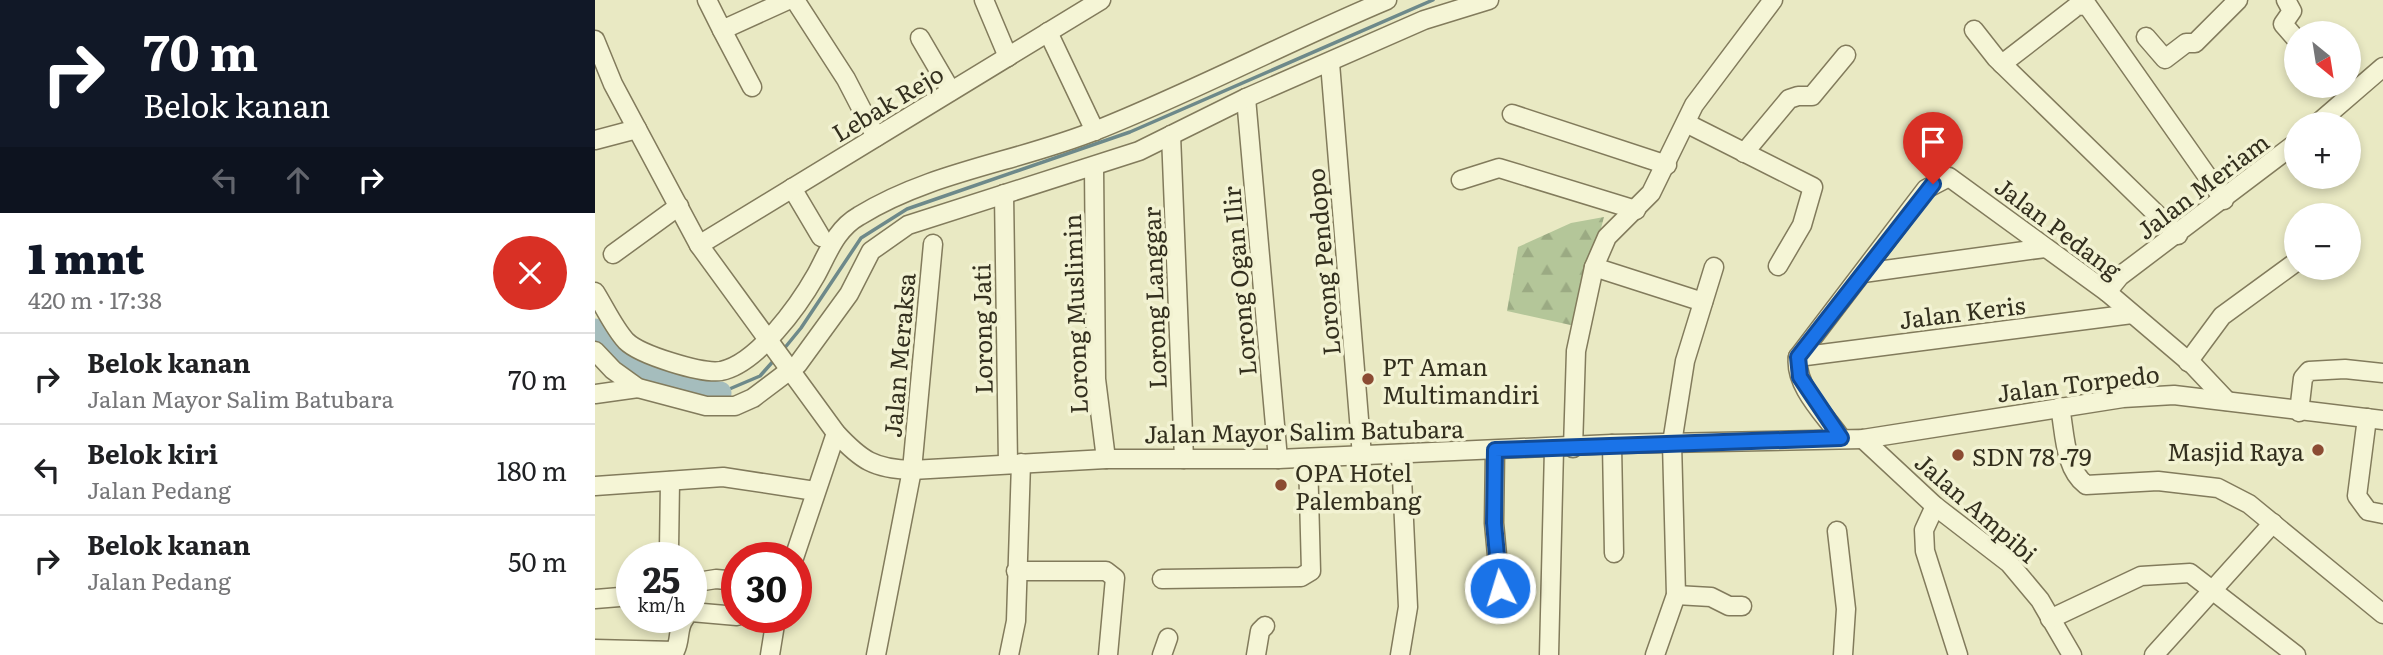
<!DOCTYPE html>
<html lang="id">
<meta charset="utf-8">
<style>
body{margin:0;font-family:Literata,serif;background:#f2f2f2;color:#202124;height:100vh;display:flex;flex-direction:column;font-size:26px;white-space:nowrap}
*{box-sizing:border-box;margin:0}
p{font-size:23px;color:#757577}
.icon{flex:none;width:38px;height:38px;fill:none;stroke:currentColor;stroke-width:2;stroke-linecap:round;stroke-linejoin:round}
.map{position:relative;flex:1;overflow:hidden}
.side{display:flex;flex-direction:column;background:#fff;width:595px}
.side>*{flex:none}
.banner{background:#111827;color:#fff;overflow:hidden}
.needle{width:46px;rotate:150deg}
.controls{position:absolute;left:1689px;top:21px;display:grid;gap:14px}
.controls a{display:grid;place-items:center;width:77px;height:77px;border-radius:50%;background:#fff;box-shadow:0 4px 10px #0003;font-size:35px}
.speed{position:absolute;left:21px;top:542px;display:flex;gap:14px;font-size:35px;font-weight:700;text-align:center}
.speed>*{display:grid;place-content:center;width:91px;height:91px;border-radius:50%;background:#fff;box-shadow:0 4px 10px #0003;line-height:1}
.speed small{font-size:18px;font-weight:400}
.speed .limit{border:10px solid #d22;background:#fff;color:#111}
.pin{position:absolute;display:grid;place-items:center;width:60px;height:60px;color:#fff;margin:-72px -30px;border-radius:50% 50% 50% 0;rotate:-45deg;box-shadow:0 0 7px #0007}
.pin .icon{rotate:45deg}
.me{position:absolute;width:77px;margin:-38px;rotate:355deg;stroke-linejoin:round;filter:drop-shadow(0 0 5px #0008)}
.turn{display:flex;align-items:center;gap:24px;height:147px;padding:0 28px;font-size:32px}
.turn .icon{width:91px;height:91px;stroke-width:2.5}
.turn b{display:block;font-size:49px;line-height:60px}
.lanes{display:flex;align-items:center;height:66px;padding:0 28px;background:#0003;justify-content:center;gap:35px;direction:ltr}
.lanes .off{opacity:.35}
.round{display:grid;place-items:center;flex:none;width:74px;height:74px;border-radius:37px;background:#f2f2f2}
.summary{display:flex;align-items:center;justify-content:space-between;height:119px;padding:0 28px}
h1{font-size:42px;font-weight:800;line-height:52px;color:#111827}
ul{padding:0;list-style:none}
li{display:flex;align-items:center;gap:21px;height:91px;padding:0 28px;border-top:2px solid #e0e0e0}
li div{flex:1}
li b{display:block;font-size:26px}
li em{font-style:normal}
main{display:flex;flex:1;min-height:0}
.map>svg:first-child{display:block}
.forest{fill:url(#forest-firs)}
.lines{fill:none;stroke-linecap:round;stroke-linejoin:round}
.stream{stroke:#6d898a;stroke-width:3.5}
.river{stroke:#a5bdbd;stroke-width:23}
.minor-casing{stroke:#827b5c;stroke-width:21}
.minor{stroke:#f5f5d6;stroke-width:18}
.route-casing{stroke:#114b97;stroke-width:18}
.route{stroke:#1a73e8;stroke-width:12}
.poi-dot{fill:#8b4b32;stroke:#f2f2d2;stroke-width:2.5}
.labels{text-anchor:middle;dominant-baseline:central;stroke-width:7;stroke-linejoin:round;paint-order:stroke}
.street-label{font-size:24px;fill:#332f1e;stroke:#f2f2d2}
.poi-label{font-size:24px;fill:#332f1e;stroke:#f2f2d2;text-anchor:start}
</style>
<main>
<section class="side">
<div class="banner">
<div class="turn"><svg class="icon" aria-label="right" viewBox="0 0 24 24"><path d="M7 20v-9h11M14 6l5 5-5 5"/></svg><div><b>70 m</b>Belok kanan</div></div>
<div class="lanes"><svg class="icon off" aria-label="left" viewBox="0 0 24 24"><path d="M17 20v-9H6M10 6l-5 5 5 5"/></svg><svg class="icon off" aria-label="ahead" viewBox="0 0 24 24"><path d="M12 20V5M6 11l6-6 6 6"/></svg><svg class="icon" aria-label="right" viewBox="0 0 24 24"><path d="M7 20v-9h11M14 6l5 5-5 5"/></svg></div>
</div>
<div class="summary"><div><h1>1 mnt</h1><p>420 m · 17:38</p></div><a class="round" style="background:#d93025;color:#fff"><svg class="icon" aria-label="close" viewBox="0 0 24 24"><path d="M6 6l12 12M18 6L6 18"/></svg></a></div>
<ul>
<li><svg class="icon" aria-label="right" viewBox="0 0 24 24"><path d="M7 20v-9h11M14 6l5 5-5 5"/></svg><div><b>Belok kanan</b><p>Jalan Mayor Salim Batubara</p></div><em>70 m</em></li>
<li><svg class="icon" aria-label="left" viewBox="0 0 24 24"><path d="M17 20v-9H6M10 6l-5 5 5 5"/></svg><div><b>Belok kiri</b><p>Jalan Pedang</p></div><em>180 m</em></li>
<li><svg class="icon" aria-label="right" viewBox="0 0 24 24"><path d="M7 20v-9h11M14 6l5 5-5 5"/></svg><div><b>Belok kanan</b><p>Jalan Pedang</p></div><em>50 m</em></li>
</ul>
</section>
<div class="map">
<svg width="1788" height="655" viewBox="0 0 1788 655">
<defs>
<pattern id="forest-firs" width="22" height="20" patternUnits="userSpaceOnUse" patternTransform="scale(1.75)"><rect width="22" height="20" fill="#b4c699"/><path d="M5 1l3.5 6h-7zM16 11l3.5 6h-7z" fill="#9baa83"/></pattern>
</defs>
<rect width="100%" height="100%" fill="#e9e9c3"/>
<path class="forest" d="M1009,217l-29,109 -68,-15 11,-64 53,-24z"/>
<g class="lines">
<g class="stream">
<path d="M188,350l18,-22 60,-90 46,-29 223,-77 303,-132"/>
<path d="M125,393l40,-17 16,-18"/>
</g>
<path class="river" d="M0,330c28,44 77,52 125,63"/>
<g class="minor-casing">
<g id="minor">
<path d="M112,0l15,30 66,-30"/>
<path d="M200,0l51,79 30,58"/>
<path d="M389,0l24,57"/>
<path d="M1691,0l6,11 -9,13 13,15"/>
<path d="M127,30l30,57"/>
<path d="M1379,30l22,28 182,177"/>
<path d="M453,32l47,99"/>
<path d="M1551,37l19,22 21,-16h9l43,-43"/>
<path d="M325,38l31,53"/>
<path d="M0,40l18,44 86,161 137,188c25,27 38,36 76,37l194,-11h172l334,-15 251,-5 260,-41 51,-3 209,25"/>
<path d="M735,63l32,393"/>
<path d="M1407,64l75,-58 10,-1 137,195"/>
<path d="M651,98l32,361"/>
<path d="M917,114l155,51"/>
<path d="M1091,123l127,64 -11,38 -24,41"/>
<path d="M1722,124l66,-57"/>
<path d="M576,135l13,324"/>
<path d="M0,140l42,-11"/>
<path d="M1149,153l45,-54 9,-3h14l34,-41"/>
<path d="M499,167l2,212 10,80"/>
<path d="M866,180l38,-12 137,42"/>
<path d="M197,188l29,49"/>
<path d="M409,194l4,270"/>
<path d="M104,245l402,-245"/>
<path d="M18,254l66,-48"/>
<path d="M999,267l109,35"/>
<path d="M1268,273l182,-25"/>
<path d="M0,292c10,16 19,36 31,49 14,14 76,33 95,30 36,-7 78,-66 95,-96 12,-22 20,-46 43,-59 73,-45 159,-54 238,-86 98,-39 192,-89 290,-130"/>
<path d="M1512,292l13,-16 176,-133"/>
<path d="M0,351l18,19 25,18 68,18h29l18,-8 45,-34 51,-70 22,-43 37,-26 231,-74 107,-53 178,-78 65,-20"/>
<path d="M1203,357l334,-43"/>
<path d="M1593,362l34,-46 74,-54"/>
<path d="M0,394l43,-6"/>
<path d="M1465,407c5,26 4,61 26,78l72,-4 60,7 31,16 134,110"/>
<path d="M1704,412l4,-34 6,-7 36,-2 38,4"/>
<path d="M1772,418l-10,78 11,15 15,3"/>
<path d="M1246,438c-15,-22 -47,-52 -43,-81l128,-168 23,-12 158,115 87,74 33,35"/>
<path d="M1268,439l72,67 74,57 31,37 32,55"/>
<path d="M1017,444l2,109"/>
<path d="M978,448l3,-97 18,-84 13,-30 44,-44 43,-88 79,-105"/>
<path d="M900,450l-1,73 8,86"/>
<path d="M0,486l128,-9 92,14"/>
<path d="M1340,506l-11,24 1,21 33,104"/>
<path d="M1242,531l9,78 -3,46"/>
<path d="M74,550l1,-69"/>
<path d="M199,558l42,-125"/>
<path d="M421,571h90l9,7 -7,77"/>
<path d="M567,579l139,-2 10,-6 -3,-113"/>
<path d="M96,583l25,-4 21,2"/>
<path d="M1081,595l35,2 18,9h13"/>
<path d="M0,599l37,-3"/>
<path d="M96,612l46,4"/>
<path d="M155,618l25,4"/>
<path d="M1455,619l91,-43 49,-3 106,82"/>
<path d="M0,649l80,2c6,-11 2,-24 10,-33"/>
<path d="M175,655l6,-37"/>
<path d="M281,655l36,-185 21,-226"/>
<path d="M414,655l7,-34 5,-158"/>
<path d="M567,655l6,-17"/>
<path d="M661,655l4,-24 5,-5"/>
<path d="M805,655l8,-48 -7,-151"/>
<path d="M954,655l5,-206"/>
<path d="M1060,655l21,-60 -4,-152 13,-82 29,-94"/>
<path d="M1559,655l119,-132"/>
</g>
</g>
<use href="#minor" class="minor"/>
</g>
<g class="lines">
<g class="route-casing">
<path id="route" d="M905,588l-6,-65 1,-73 346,-12 -41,-61 -2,-20 135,-173"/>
</g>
<use href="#route" class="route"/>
</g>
<g class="poi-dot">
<circle cx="773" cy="379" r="7"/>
<circle cx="1723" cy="450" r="7"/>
<circle cx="1363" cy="455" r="7"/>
<circle cx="686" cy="485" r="7"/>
</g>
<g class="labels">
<g class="street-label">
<text transform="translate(292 102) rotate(-31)">Lebak Rejo</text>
<text transform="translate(1607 185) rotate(-37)">Jalan Meriam</text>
<text transform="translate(1464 227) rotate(37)">Jalan Pedang</text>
<text transform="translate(727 262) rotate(-95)">Lorong Pendopo</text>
<text transform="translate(643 281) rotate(-95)">Lorong Ogan Ilir</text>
<text transform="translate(558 298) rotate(-92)">Lorong Langgar</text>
<text transform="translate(1367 311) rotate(-7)">Jalan Keris</text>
<text transform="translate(479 314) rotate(-92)">Lorong Muslimin</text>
<text transform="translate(386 329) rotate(-91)">Lorong Jati</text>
<text transform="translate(303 355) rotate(-85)">Jalan Meraksa</text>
<text transform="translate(1483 382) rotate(-7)">Jalan Torpedo</text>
<text transform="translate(709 430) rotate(-1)">Jalan Mayor Salim Batubara</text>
<text transform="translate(1382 507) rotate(41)">Jalan Ampibi</text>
</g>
<g class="poi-label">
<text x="787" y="365">PT Aman<tspan x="787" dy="28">Multimandiri</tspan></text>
<text x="1709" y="450" text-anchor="end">Masjid Raya</text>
<text x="1377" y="455">SDN 78 -79</text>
<text x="700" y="471">OPA Hotel<tspan x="700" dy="28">Palembang</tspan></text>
</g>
</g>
</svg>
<div class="controls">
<a><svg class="needle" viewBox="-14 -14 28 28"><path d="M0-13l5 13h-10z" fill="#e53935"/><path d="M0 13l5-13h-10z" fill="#757577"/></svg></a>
<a>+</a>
<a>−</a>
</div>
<div class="speed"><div>25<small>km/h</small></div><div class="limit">30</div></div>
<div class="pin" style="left:1338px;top:184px;background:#d93025"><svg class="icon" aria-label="arrive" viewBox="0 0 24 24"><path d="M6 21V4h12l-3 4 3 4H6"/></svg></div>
<svg class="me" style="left:905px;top:588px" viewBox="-20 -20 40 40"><circle r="17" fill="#1a73e8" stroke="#fff" stroke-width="3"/><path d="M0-11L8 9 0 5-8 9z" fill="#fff"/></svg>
</div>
</main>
